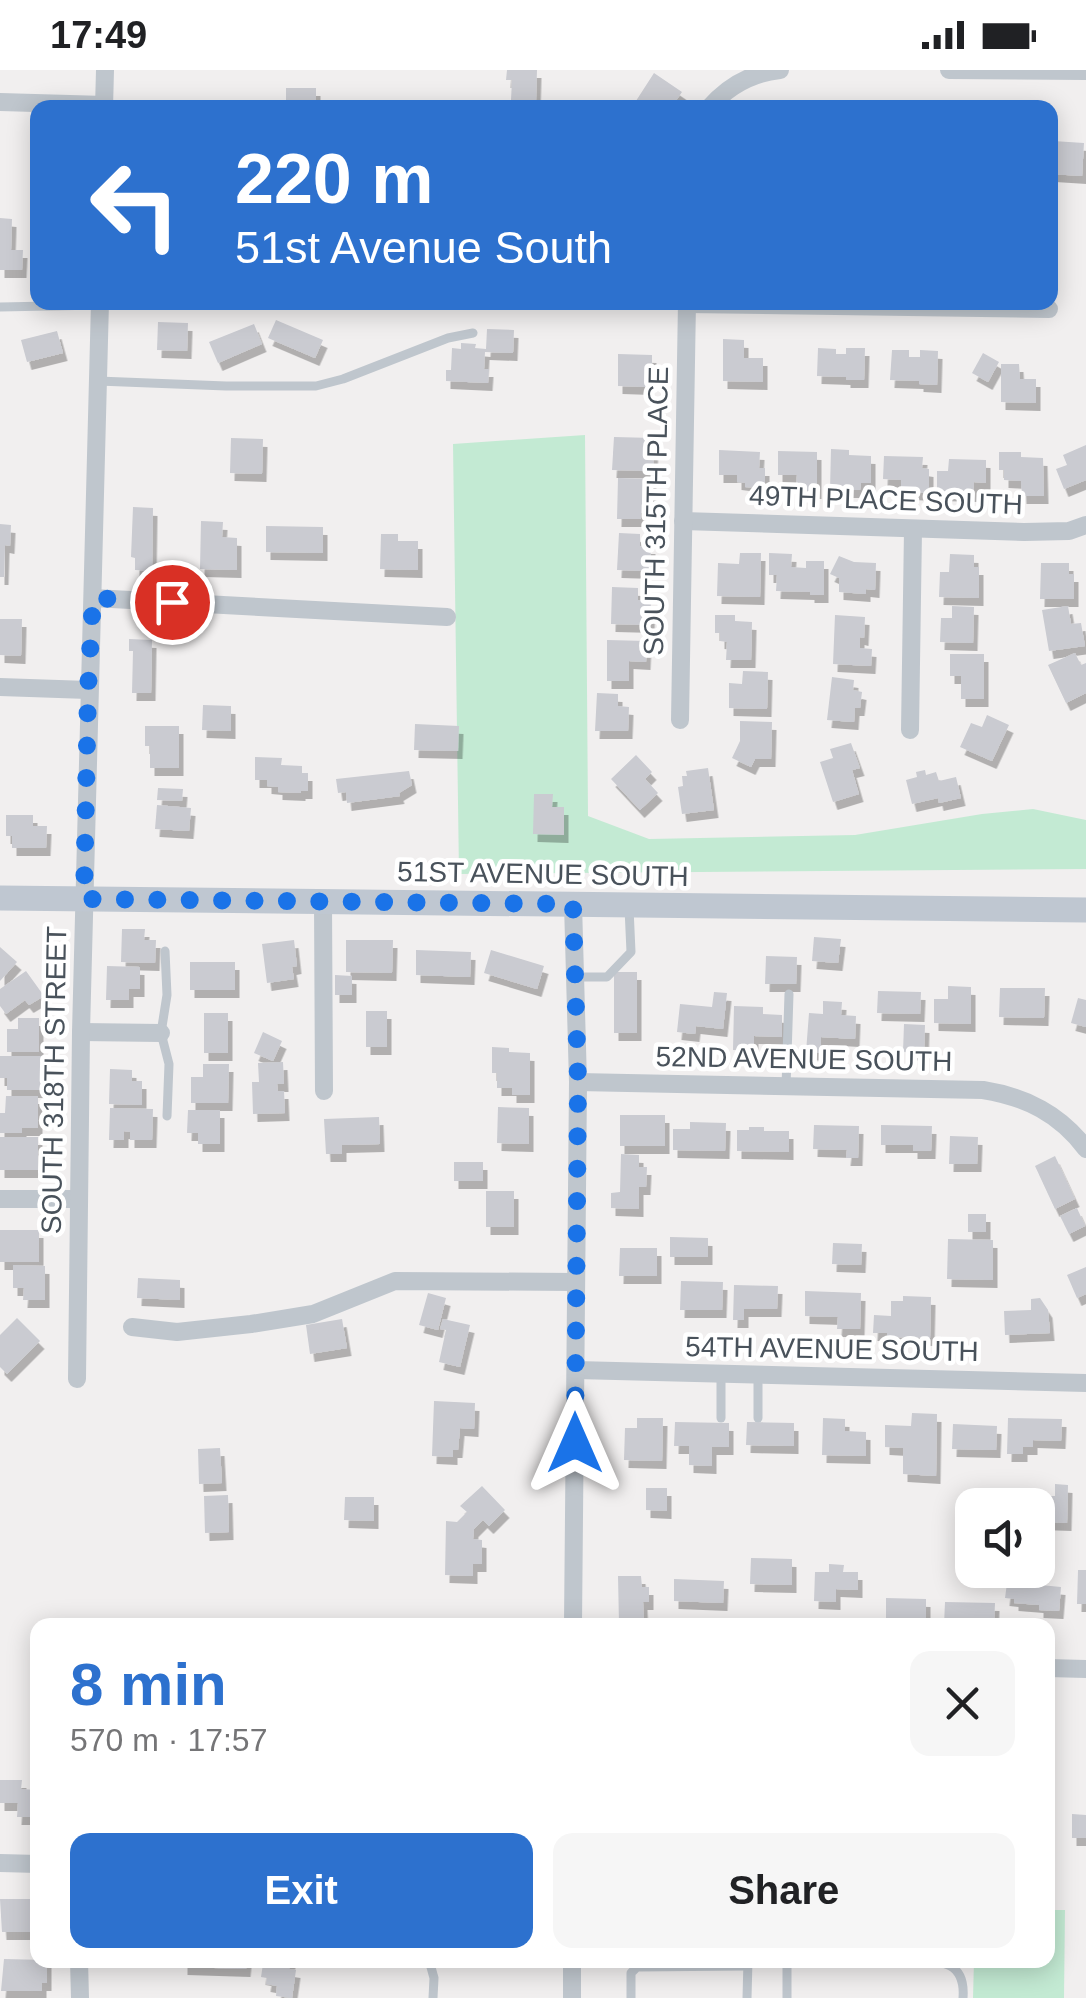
<!DOCTYPE html>
<meta charset="utf-8">
<style>
body{margin:0;font-family:Helvetica,sans-serif;background:#f6f6f6;color:#202124;height:100vh;display:flex;flex-direction:column;font-size:38px;white-space:nowrap}
*{box-sizing:border-box;margin:0}
p{font-size:32px;color:#757577}
.icon{flex:none;width:55px;height:55px;fill:none;stroke:currentColor;stroke-width:2;stroke-linecap:round;stroke-linejoin:round}
.map{position:relative;flex:1;overflow:hidden}
.side{position:absolute;left:30px;top:1548px;width:1025px;height:350px;display:flex;flex-direction:column;background:#fff;border-radius:20px;box-shadow:0 5px 25px #0003}
.side>*{flex:none}
.guide{position:absolute;left:30px;top:30px;width:1028px;height:210px;border-radius:20px;box-shadow:0 5px 25px #0003;background:#2d71ce;color:#fff;overflow:hidden}
.controls{position:absolute;left:955px;top:1418px;display:grid;gap:20px}
.controls a{display:grid;place-items:center;width:100px;height:100px;border-radius:20px;background:#fff;box-shadow:0 5px 25px #0003;font-size:50px}
.pin{position:absolute;display:grid;place-items:center;width:85px;height:85px;color:#fff;margin:-42px;border:5px solid #fff;border-radius:50%;box-shadow:0 2px 10px #0007}
.me{position:absolute;width:110px;margin:-55px;rotate:0deg;stroke-linejoin:round;filter:drop-shadow(0 0 8px #0008)}
.turn{display:flex;align-items:center;gap:35px;height:210px;padding:0 40px;font-size:45px}
.turn .icon{width:130px;height:130px;stroke-width:2.5}
.turn b{display:block;font-size:70px;line-height:85px}
.round{display:grid;place-items:center;flex:none;width:105px;height:105px;border-radius:20px;background:#f6f6f6}
.summary{display:flex;align-items:center;justify-content:space-between;height:170px;padding:0 40px}
h1{font-size:60px;font-weight:600;line-height:75px;color:#2d71ce}
.cta{display:flex;gap:20px;margin-top:auto;padding:20px 40px}
.cta a{flex:1;height:115px;border-radius:20px;background:#2d71ce;color:#fff;font-size:40px;font-weight:600;line-height:115px;text-align:center}
.cta a+a{background:#f6f6f6;color:#202124}
.status{display:flex;justify-content:space-between;align-items:center;height:70px;padding:0 50px;background:#fff;direction:ltr}
.status svg{height:28px;fill:currentColor}
.map>svg:first-child{display:block}
.green{fill:#c3ead3}
.building{fill:#cacbd1;filter:url(#shadow)}
.lines{fill:none;stroke-linecap:round;stroke-linejoin:round}
.service{stroke:#bfc6cd;stroke-width:9}
.minor{stroke:#bfc6cd;stroke-width:18}
.secondary{stroke:#bfc7d1;stroke-width:25}
.route{stroke:#1a73e8;stroke-width:18;stroke-dasharray:0 32.4}
.labels{text-anchor:middle;dominant-baseline:central;stroke-width:9;stroke-linejoin:round;paint-order:stroke}
.street-label{font-size:28px;fill:#49525b;stroke:#fff}
</style>
<div class="status"><b>17:49</b><svg viewBox="0 0 49 12"><path d="M0 12V9h3v3zM5 12V6h3v6zM10 12V3h3v9zM15 12V0h3v12zM26 1h20v11H26zM47 4h2v5h-2z"/></svg></div>
<div class="map">
<svg width="1086" height="1928" viewBox="0 0 1086 1928">
<defs>
<filter id="shadow"><feDropShadow dx="4.5" dy="8" stdDeviation="0" flood-color="#0004"/></filter>
</defs>
<rect width="100%" height="100%" fill="#f1efef"/>
<g class="green">
<path d="M585,365l3,381 61,23 206,-4 127,-21 51,-5 53,11v49l-627,5 -6,-430z"/>
<path d="M1048,1840h17l-1,88h-91l1,-38h74z"/>
</g>
<g class="building">
<path d="M507,0h30l-1,31 -25,-1 1,-20h-6z"/>
<path d="M654,3l28,19 -9,13 -5,-3 -3,6h-26l-5,-4z"/>
<rect x="286" y="18" width="30" height="20"/>
<path d="M1053,71l31,2 -2,33 -31,-2z"/>
<path d="M0,148l12,1 -1,31h12l-1,20h-22z"/>
<path d="M276,250l47,20 -8,18 -47,-20z"/>
<path d="M158,252l30,1 -1,28 -30,-1z"/>
<path d="M254,254l8,20 -44,19 -9,-21z"/>
<path d="M487,259l27,1 -1,23 -28,-1 -1,17h5l-1,14 -42,-2v-11h5l1,-22 9,1v-6l15,1 -1,4 11,1z"/>
<path d="M57,261l6,22 -36,9 -6,-22z"/>
<path d="M723,269l21,1v18h19v24l-40,-1z"/>
<path d="M818,278l18,1v5h10v-6h19l-1,32h-18v-3l-29,-1z"/>
<path d="M892,280h17v7h11v-7l18,1 -1,34 -18,-1v-3l-29,-1z"/>
<path d="M983,283l16,9 -11,20 -16,-9z"/>
<path d="M618,284l34,1v18h-5v14l-29,-1z"/>
<path d="M1001,294h18l1,15h16v24l-35,-1z"/>
<path d="M614,367l40,1 -1,33 -41,-1z"/>
<path d="M231,368l32,1 -1,35 -32,-1z"/>
<path d="M1086,375v35l-22,9 -8,-20 11,-4 -4,-10z"/>
<path d="M831,379l18,1v5l22,1v27h-10l-1,7h-30z"/>
<path d="M719,380l41,2 -1,16h6v20l-20,-1v-4l-8,-1v-7h-18z"/>
<path d="M778,381l39,1v39h-21l1,-16h-19z"/>
<path d="M999,382h22v5l22,1 1,38h-22l-1,-15 -17,-1v-10h-5z"/>
<path d="M884,386l39,1 -1,11 7,1v24l-20,-1v-4l-8,-1v-7l-18,-1z"/>
<path d="M949,389l37,1v23l-12,-1 -1,12 -36,-1v-22h11z"/>
<path d="M618,408l34,1 -1,27h-6v7h-4v6h-24z"/>
<path d="M133,437l20,1 -1,63 -17,-1v-12l-4,-1z"/>
<path d="M201,451l22,1 -1,15 15,1v32l-37,-1z"/>
<path d="M0,454l11,1 -1,21 -5,-1 -1,32h-4z"/>
<path d="M266,456l57,1v26l-57,-1z"/>
<path d="M619,463l21,1v12h11l-1,25 -33,-1z"/>
<path d="M381,464h17v7h20v29l-38,-1z"/>
<path d="M740,483h21l-1,44 -43,-1 1,-33 21,1z"/>
<path d="M769,483l23,1 -1,13 15,1v-7h18v34h-14v-3l-34,-1 1,-16h-8z"/>
<path d="M950,484l24,1v12h5v31l-40,-1 1,-25h9z"/>
<path d="M839,486l15,6 22,1 -1,27 -9,-1v5l-27,-2v-14l-9,-4z"/>
<path d="M1041,493h28v11h5v25h-34z"/>
<path d="M612,517l26,1v12h13l-1,25 -39,-1z"/>
<path d="M952,536l22,1 -1,36 -33,-1 1,-24h11z"/>
<path d="M1068,536l3,18 10,-1 4,23 -36,5 -7,-41z"/>
<path d="M715,545h20v6l17,1 -1,38h-25l1,-18 -7,-1v-8h-5z"/>
<path d="M835,545l30,2 -1,21 -4,-1v11l12,1 -1,17 -38,-2z"/>
<path d="M0,549h22l-1,37 -21,-1z"/>
<path d="M129,569l23,1 -1,53h-19l1,-42h-4z"/>
<path d="M607,570l40,1 -1,21 -17,-1v20h-22z"/>
<path d="M1075,583l6,12 5,-2v30l-20,10 -18,-38z"/>
<path d="M950,584h34v45h-23v-23h-11z"/>
<path d="M743,601l25,1 -1,37 -38,-1v-25l13,1z"/>
<path d="M832,607l22,3 -1,10 9,2 -2,16h-5l-1,14 -27,-2z"/>
<path d="M597,623l21,1v12l11,1 -1,24h-33z"/>
<path d="M203,635l28,1v25l-29,-1z"/>
<path d="M987,645l22,10 -17,36 -32,-14 11,-24 11,4z"/>
<path d="M740,651l32,1 -1,37h-16l-4,8 -19,-9 8,-17z"/>
<path d="M415,654l44,2 -1,25 -44,-1z"/>
<path d="M145,656h34v42h-29v-22h-5z"/>
<path d="M851,673l9,25 -8,2 7,24 -26,8 -13,-40 13,-4 -3,-9z"/>
<path d="M636,685l16,17 -7,7 13,14 -18,17 -29,-31z"/>
<path d="M255,687l27,1 -1,7 21,1v7h6v18h-7v2l-23,-1v-5l-11,-1v-6h-12z"/>
<path d="M708,698l6,42 -32,4 -4,-27 5,-1 -1,-10h5l-1,-5z"/>
<path d="M925,700l1,5 10,-3 3,9 17,-4 5,21 -22,5 -1,-5 -26,6 -6,-24 11,-3 -1,-5z"/>
<path d="M409,701l3,14 -13,8 1,3 -53,7 -1,-11 -8,1 -2,-14z"/>
<path d="M158,718l25,1 -1,12 -25,-1z"/>
<path d="M534,724h19l-1,13h12v28l-31,-1z"/>
<path d="M157,735l34,3 -2,23 -34,-2z"/>
<path d="M6,745h27v11h14l-1,22h-34v-12h-6z"/>
<path d="M122,859h23l-1,11h12l-1,23 -34,-1z"/>
<path d="M814,867l27,2 -3,24 -26,-2z"/>
<path d="M294,870l3,26 -5,1 2,12 -27,4 -5,-39z"/>
<path d="M346,870h47l-1,33 -46,-1z"/>
<path d="M0,877l17,15 -17,19z"/>
<path d="M416,880l55,2 -1,25 -54,-2z"/>
<path d="M491,880l53,16 -7,23 -53,-16z"/>
<path d="M766,886l31,1 -1,27h-31z"/>
<rect x="190" y="892" width="45" height="28"/>
<path d="M107,896l33,1v22h-11v11h-23z"/>
<path d="M26,901l18,25 -15,9 -4,-5 -19,14 -6,-8v-17z"/>
<rect x="614" y="902" width="23" height="61"/>
<path d="M335,905l17,1v19h-17z"/>
<path d="M948,916l23,1v37l-37,-1v-24h14z"/>
<path d="M1000,918h45l-1,30 -45,-1z"/>
<path d="M878,921l43,1 -1,22 -43,-1z"/>
<path d="M714,922l13,1 -4,36 -27,-3 -1,8 -18,-2 3,-28 32,3z"/>
<path d="M1078,928l8,2v27l-15,-4z"/>
<path d="M823,931l19,1 -1,13 15,1 -1,23 -34,-2v16l-15,-1 3,-39 14,1z"/>
<path d="M734,936l29,1v7l19,1v22l-28,-1v15l-21,-1z"/>
<rect x="366" y="941" width="21" height="36"/>
<rect x="204" y="943" width="24" height="40"/>
<path d="M18,948h21v34h-32v-23h11z"/>
<path d="M904,954l21,1 -1,28 -21,-1z"/>
<path d="M263,962l19,9 -9,20 -19,-8z"/>
<path d="M492,977l17,1v4l21,1v42h-18v-7h-15v-15h-5z"/>
<path d="M0,986h42v34h-35v-12h-7z"/>
<path d="M283,992l1,22h-7l1,7h6l1,22 -32,1 -1,-32h7l-1,-19z"/>
<path d="M203,994h26l-1,39h-37v-26h12z"/>
<path d="M110,999l22,1v11h10v24l-33,-1z"/>
<path d="M6,1026h32v32h-16v5h-22v-20h5z"/>
<path d="M498,1037l31,1v36l-32,-1z"/>
<path d="M110,1038l43,1 -1,31h-22v-8l-6,-1v9h-15z"/>
<path d="M188,1040h32v34h-22v-11h-11z"/>
<rect x="620" y="1045" width="45" height="31"/>
<path d="M379,1047l1,27 -38,1v9h-16l-2,-35z"/>
<path d="M690,1052l36,1 -1,28 -52,-1v-21h17z"/>
<path d="M814,1055l45,1 -1,32h-12l1,-8 -34,-1z"/>
<path d="M881,1055l51,1 -1,25h-18v-6h-32z"/>
<path d="M749,1057h15v4h25v21l-52,-1v-21h12z"/>
<path d="M950,1066l28,1 -1,27h-28z"/>
<rect x="0" y="1067" width="38" height="33"/>
<path d="M621,1084l18,1v12h8l-1,20h-7v22l-28,-1v-15l9,-1z"/>
<path d="M1055,1086l20,43 -20,10 -20,-43z"/>
<rect x="454" y="1092" width="29" height="19"/>
<rect x="486" y="1121" width="28" height="36"/>
<path d="M1077,1138l8,18 -16,8 -9,-18z"/>
<rect x="968" y="1144" width="18" height="18"/>
<rect x="0" y="1160" width="39" height="32"/>
<path d="M670,1167l38,1v19h-38z"/>
<path d="M948,1169l45,1v40l-46,-1z"/>
<path d="M833,1173l29,1 -1,21 -29,-1z"/>
<path d="M620,1178h37v28h-38z"/>
<path d="M13,1195l32,1v34h-22l1,-12h-11z"/>
<path d="M1086,1197v27l-9,4 -10,-23z"/>
<path d="M138,1208l42,2v20l-43,-2z"/>
<path d="M681,1211l42,1 -1,28h-42z"/>
<path d="M734,1215l44,1 -1,23h-33v11h-11z"/>
<path d="M805,1221l56,2 -1,36h-23l1,-12 -33,-1z"/>
<path d="M428,1223l18,5 -8,32 -19,-5z"/>
<path d="M903,1226l28,1 -1,41 -43,-1v-4h-14l1,-18 17,1v-15h12z"/>
<path d="M1040,1228l8,12 2,23 -45,2 -1,-24 27,-1v-11z"/>
<path d="M17,1248l23,23 -33,33 -7,-7v-32z"/>
<path d="M342,1249l5,29 -37,6 -4,-29z"/>
<path d="M443,1249l27,6 -10,42 -21,-5 7,-32 -6,-1z"/>
<path d="M434,1331l41,2 -1,26 -14,-1 -2,22h-5v7l-21,-1z"/>
<path d="M912,1343l25,1 -1,62 -33,-2v-26l-18,-1v-22l26,1z"/>
<path d="M637,1348h26l-1,43 -38,-1 1,-32h12z"/>
<path d="M823,1348l22,1v12l21,1v24l-44,-1z"/>
<path d="M1008,1348l54,1 -1,22 -28,-1v7h-10v7h-16z"/>
<path d="M675,1352l54,1v24h-17v19l-23,-1v-19h-15z"/>
<path d="M747,1352l47,1v23l-48,-1z"/>
<path d="M953,1354l44,2 -1,24 -44,-1z"/>
<path d="M220,1378l2,35 -23,1 -1,-35z"/>
<path d="M1055,1414l13,1 -1,38 -29,-1v-17h-8v-9h25z"/>
<path d="M482,1416l23,24 -16,16 -6,-6 -9,9 -1,10 9,1v24h-9v12l-28,-1 1,-54 11,1 10,-10 -7,-6z"/>
<path d="M646,1418h21v23l-21,-1z"/>
<path d="M228,1425l1,37 -24,1 -1,-37z"/>
<path d="M345,1427h29v24l-30,-1z"/>
<path d="M751,1488l41,1v26l-42,-1z"/>
<path d="M829,1494l15,1 -1,7h15v18l-22,-1v13l-22,-1 1,-29h14z"/>
<path d="M1038,1497h3l-1,18 21,2 -2,24 -20,-1v-5l-25,-2v-4l-9,-1 2,-15 14,1 1,-14h16z"/>
<path d="M1078,1500h8v34h-9z"/>
<path d="M618,1506h23l1,11h7v15h-6l1,21 -25,1z"/>
<path d="M674,1509l50,2 -1,22 -49,-2z"/>
<path d="M886,1528l40,1v26h-40z"/>
<path d="M945,1532l50,1 -1,22h-50z"/>
<path d="M0,1710h22l-1,9 17,1v30h-6v-3h-15l1,-14h-18z"/>
<path d="M1072,1744l14,1v23h-14z"/>
<path d="M0,1829h38v33h-36z"/>
<path d="M4,1889l43,1v23h-5v8h-41z"/>
<path d="M183,1890h64l-1,9 -63,-2z"/>
<path d="M274,1890h17l-2,9 7,1 -4,28 -16,-2 1,-10 -11,-2 1,-6 -6,-1 2,-13 10,1z"/>
</g>
<g class="lines">
<g class="service">
<path d="M0,237l100,-2"/>
<path d="M98,311l128,5h90l27,-7 105,-41 25,-5"/>
<path d="M165,881l2,44 -6,38 8,31 -2,52"/>
<path d="M576,907h31l24,-25 -2,-44"/>
<path d="M786,1017l3,-93"/>
<path d="M721,1304v44"/>
<path d="M758,1348v-43"/>
<path d="M429,1890l5,18 -1,20"/>
<path d="M908,1890c30,1 58,-1 55,38"/>
<path d="M631,1928v-25l6,-6 110,-1"/>
<path d="M747,1928l1,-38"/>
<path d="M787,1928v-38"/>
</g>
<g class="minor">
<path d="M949,0l137,1"/>
<path d="M0,32l105,3"/>
<path d="M104,38l1,-38"/>
<path d="M709,38c19,-22 42,-35 71,-38"/>
<path d="M687,234l362,5"/>
<path d="M683,451l341,11 45,-1 17,-6"/>
<path d="M93,528l354,19"/>
<path d="M0,617l88,3"/>
<path d="M680,650l7,-418"/>
<path d="M910,660l3,-200"/>
<path d="M323,832l1,189"/>
<path d="M81,962l80,1"/>
<path d="M578,1012l405,8c43,7 77,24 103,59"/>
<path d="M0,1129h79"/>
<path d="M132,1257l45,5 74,-8 62,-10 82,-33 181,1"/>
<path d="M576,1300l510,13"/>
<path d="M77,1309l4,-347 19,-730"/>
<path d="M573,1555l5,-543 -5,-178"/>
<path d="M1048,1598l38,1"/>
<path d="M0,1793l38,1"/>
<path d="M79,1890l1,38"/>
<path d="M572,1928v-38"/>
</g>
<path class="secondary" d="M0,828l1086,12"/>
</g>
<g class="lines">
<path class="route" d="M172,532l-79,-4 -5,92 -4,209 489,5 5,178 -3,361"/>
</g>
<g class="labels">
<g class="street-label">
<text transform="translate(886 430) rotate(2)">49TH PLACE SOUTH</text>
<text transform="translate(656 441) rotate(-89)">SOUTH 315TH PLACE</text>
<text transform="translate(543 804) rotate(1)">51ST AVENUE SOUTH</text>
<text transform="translate(804 989) rotate(1)">52ND AVENUE SOUTH</text>
<text transform="translate(54 1010) rotate(-89)">SOUTH 318TH STREET</text>
<text transform="translate(832 1279) rotate(1)">54TH AVENUE SOUTH</text>
</g>
</g>
</svg>
<div class="controls">
<a><svg class="icon" aria-label="sound" viewBox="0 0 24 24"><path d="M4 9h4l5-4v14l-5-4H4zM17 9q2 3 0 6"/></svg></a>
</div>
<div class="pin" style="left:172px;top:532px;background:#d93025"><svg class="icon" aria-label="arrive" viewBox="0 0 24 24"><path d="M6 21V4h12l-3 4 3 4H6"/></svg></div>
<svg class="me" style="left:575px;top:1373px" viewBox="-20 -20 40 40"><path d="M0-17L14 15 0 8-14 15z" fill="#1a73e8" stroke="#fff" stroke-width="4"/></svg>
<div class="guide">
<div class="turn"><svg class="icon" aria-label="left" viewBox="0 0 24 24"><path d="M17 20v-9H6M10 6l-5 5 5 5"/></svg><div><b>220 m</b>51st Avenue South</div></div>
</div>
<section class="side">
<div class="summary"><div><h1>8 min</h1><p>570 m · 17:57</p></div><a class="round"><svg class="icon" aria-label="close" viewBox="0 0 24 24"><path d="M6 6l12 12M18 6L6 18"/></svg></a></div>
<div class="cta"><a>Exit</a><a>Share</a></div>
</section>
</div>
